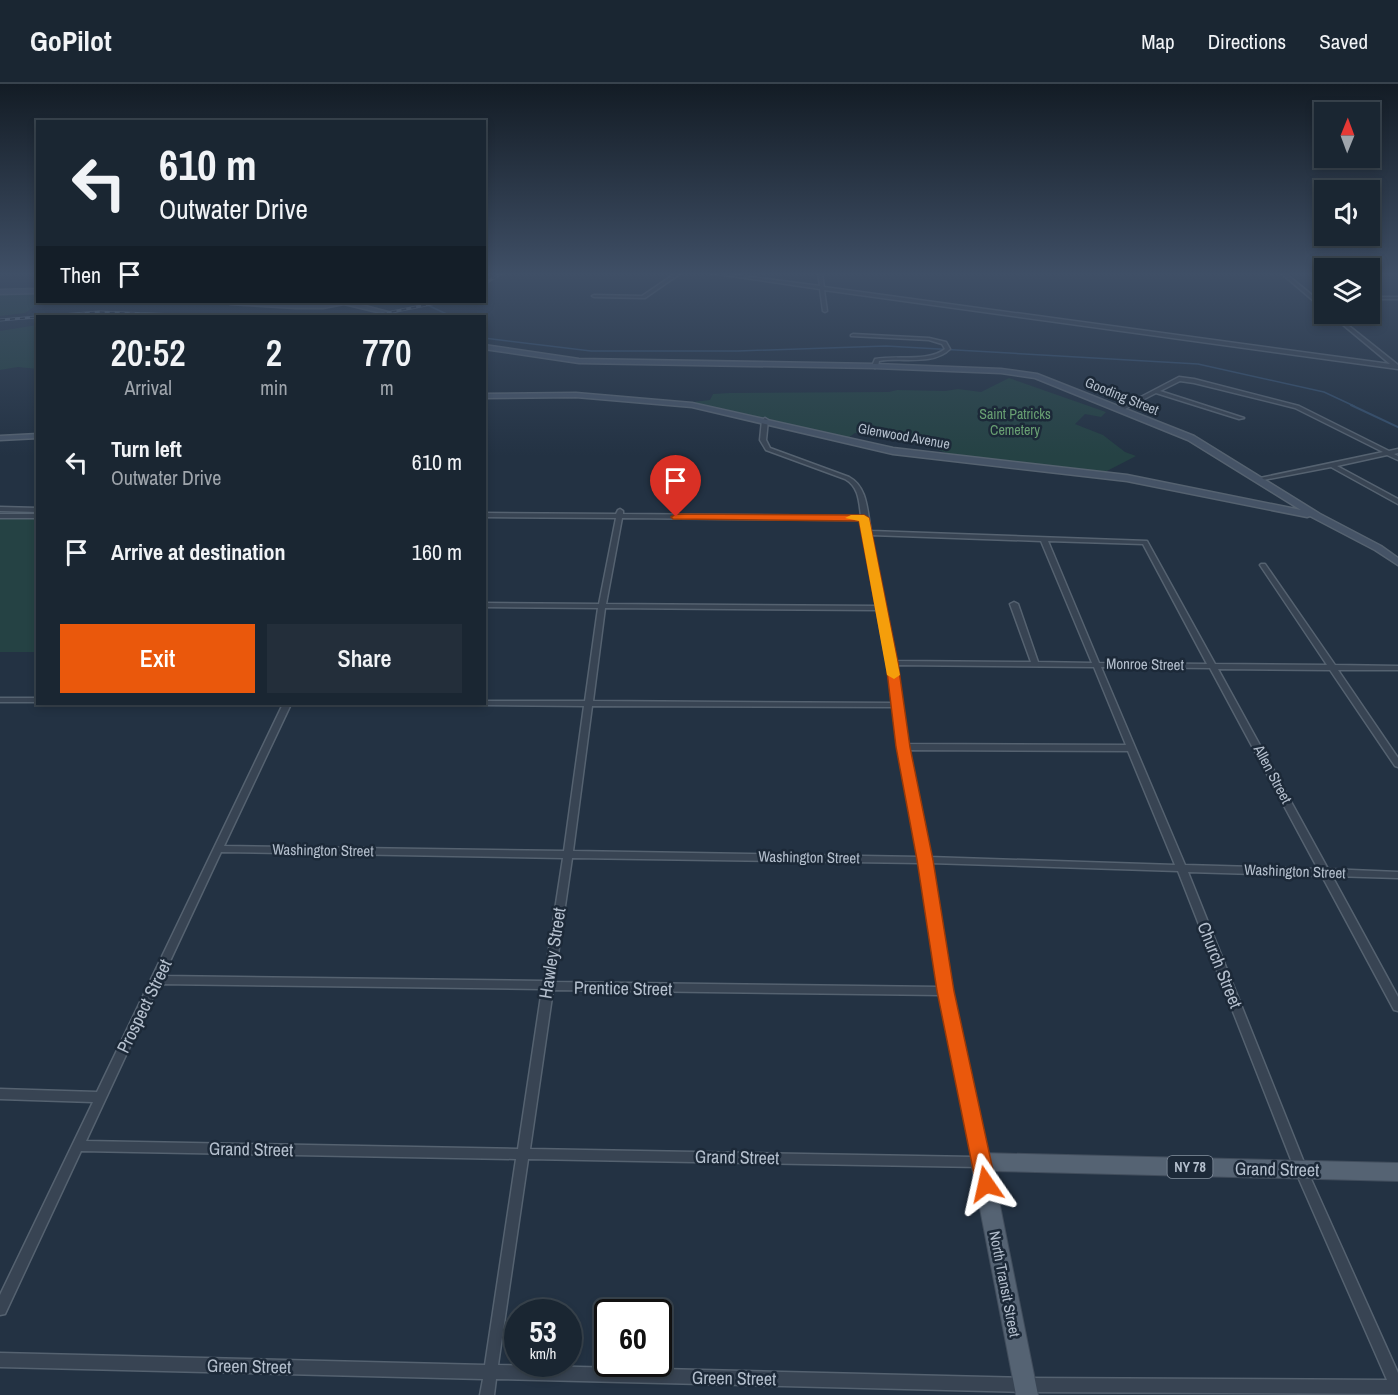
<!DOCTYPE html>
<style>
body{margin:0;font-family:"Archivo Narrow",sans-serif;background:#232e3a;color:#f1f3f6;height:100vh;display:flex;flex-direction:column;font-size:22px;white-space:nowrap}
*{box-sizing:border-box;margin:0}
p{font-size:20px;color:#9fa5ac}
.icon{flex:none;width:33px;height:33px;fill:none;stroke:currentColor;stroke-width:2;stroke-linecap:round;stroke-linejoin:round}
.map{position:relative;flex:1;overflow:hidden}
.side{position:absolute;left:36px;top:231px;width:450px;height:390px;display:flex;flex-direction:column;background:#1a2632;border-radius:0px;box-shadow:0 3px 9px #0003,0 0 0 2px #38434d}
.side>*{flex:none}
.hud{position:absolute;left:36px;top:36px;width:450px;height:183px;border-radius:0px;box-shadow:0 3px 9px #0003,0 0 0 2px #38434d;background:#1a2632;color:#f1f3f6;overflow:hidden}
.needle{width:39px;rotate:1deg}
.fabs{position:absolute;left:1314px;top:18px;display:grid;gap:12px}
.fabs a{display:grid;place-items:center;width:66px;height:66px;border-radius:0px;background:#1a2632;box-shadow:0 3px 9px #0003,0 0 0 2px #38434d;font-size:30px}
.speed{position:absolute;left:504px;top:1215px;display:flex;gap:12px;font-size:30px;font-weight:700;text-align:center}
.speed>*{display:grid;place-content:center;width:78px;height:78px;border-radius:50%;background:#1a2632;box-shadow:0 3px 9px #0003,0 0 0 2px #38434d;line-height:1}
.speed small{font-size:15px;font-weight:400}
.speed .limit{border:3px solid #111;border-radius:9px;background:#fff;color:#111}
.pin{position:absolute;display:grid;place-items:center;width:51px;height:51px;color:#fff;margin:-62px -26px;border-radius:50% 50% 50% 0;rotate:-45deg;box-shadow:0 0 6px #0007}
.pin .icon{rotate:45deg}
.me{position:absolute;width:66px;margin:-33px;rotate:349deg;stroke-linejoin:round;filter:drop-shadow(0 0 4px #0008)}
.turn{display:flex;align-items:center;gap:21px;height:126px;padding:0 24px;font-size:27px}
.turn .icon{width:78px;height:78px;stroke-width:2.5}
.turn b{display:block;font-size:42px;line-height:51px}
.then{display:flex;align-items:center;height:57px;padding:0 24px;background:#0003;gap:12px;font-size:22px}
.eta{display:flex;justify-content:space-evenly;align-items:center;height:102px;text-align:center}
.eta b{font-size:36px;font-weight:600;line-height:42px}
.action{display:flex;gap:12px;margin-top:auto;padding:12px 24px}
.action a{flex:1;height:69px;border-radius:0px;background:#ea580c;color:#fff;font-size:24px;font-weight:600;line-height:69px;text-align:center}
.action a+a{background:#232e3a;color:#f1f3f6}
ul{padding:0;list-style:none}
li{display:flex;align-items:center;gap:18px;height:90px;padding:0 24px}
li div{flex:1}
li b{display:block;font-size:22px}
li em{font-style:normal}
header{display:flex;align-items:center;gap:36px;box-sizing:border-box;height:84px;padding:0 30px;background:#1a2632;border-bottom:2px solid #38434d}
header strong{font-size:28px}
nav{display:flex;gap:33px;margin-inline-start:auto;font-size:21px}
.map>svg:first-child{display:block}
.green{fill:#254244}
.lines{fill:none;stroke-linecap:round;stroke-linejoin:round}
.stream-far1{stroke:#354f6c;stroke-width:1.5}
.stream{stroke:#354f6c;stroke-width:2}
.street-casing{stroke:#556270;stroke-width:3}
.secondary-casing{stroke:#556270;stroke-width:3}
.primary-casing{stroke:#414d5c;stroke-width:2}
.street{fill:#384453;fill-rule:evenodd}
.secondary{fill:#455366;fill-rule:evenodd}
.primary{fill:#556373;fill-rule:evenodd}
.rail-casing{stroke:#59687a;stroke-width:3}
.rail{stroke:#1c2938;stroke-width:1.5;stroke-dasharray:5;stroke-linecap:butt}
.route{fill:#ea580c;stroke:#983908;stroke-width:1.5}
.slow{fill:#f59e0b}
.labels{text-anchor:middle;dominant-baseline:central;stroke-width:5;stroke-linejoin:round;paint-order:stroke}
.far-street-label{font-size:14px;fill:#b4bfcd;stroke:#1c2938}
.far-park-label{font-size:14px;fill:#69a073;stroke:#1c2938}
.shield{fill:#1c2938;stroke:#8692a0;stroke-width:1.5}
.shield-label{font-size:14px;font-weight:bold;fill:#b4bfcd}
.street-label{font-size:15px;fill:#b4bfcd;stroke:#1c2938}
.near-street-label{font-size:18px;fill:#b4bfcd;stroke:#1c2938}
</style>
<header>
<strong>GoPilot</strong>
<nav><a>Map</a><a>Directions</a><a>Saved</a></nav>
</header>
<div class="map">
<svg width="1398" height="1311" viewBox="0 0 1398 1311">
<rect width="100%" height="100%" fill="#233243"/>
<g class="green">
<path d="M0,210h37l1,8h3l-16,11 -25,3z"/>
<path d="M37,241v44l-19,-2 -18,3v-39z"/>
<path d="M1009,294l97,34 -5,5 -16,-3 -10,10 28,11 22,17 11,4 -33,17 -142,-15 -37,-13 -69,-12 -7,5 -129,-30 -25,-3 -1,-3 17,-2 3,-6 16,-1 160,-1 8,-2 48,1 13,-2 23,3z"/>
<rect x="0" y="435" width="37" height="133"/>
</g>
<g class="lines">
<g class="stream-far1">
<path d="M423,219l28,13"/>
<path d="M484,254l107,13h147l148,-5 312,18 126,28 30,14"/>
</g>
<path class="stream" d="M1351,321l47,22"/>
<g class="street-casing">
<g id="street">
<path d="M676,189h5l-36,25 -51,-1 -2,-1 2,-1 48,1z"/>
<path d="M711,189h10l99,13 -2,-13h4l2,14 566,77 -60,-50h4l64,51v4l-574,-79 3,21 -2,1 -2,-1 -3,-22z"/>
<path d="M1281,189h4l39,32v3h-2z"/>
<rect x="1370" y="213" width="28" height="2"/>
<path d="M853,250l76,4 17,4 4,7c-17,17 -48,8 -71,12l-1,5 -3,2 -3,-2 3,-7c21,-4 54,3 70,-10l-3,-5 -13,-4 -78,-4v-1z"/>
<path d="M1179,293l15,2 105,27 90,45 9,-2v4l-4,1 4,2v4l-11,-5 -50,11 61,33v5l-67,-37 -73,14 -1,-1 3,-2 123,-26 -88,-44 -101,-25 -14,-2 -20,10 84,27 -5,1 -83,-26 -35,18 -5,-1z"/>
<path d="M765,334l3,2 -2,20 4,8 79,29c19,10 18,35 22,54l276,10 68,123 112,1 -67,-100 1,-1h4l70,101 63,1v4h-60l60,88v9l-3,-1 -65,-96 -112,-1 110,200 70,3v6l-66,-2 66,121v14l-4,-1 -72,-134 -134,-4 119,298 91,203v22l-5,-1 -368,-2 -529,-13 -2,16h-14l3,-16 -483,-12v-14l485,12 31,-206 -435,-8 -76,163 -5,1v-20l93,-193 -93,-3v-10l97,3 186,-388h8l-67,142 340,5 20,-145 -100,-1 -4,-1h4v-3h101l13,-93 -114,-1v-4l115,1 17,-86 -132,-1v-4l132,1 2,-4 2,-1 3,2v3l238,2c-2,-15 -2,-29 -16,-37l-79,-29 -6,-10 2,-20zM622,434l240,2 16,86 -272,-2zM871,451l170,6 51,122 -54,-1 -20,-58 -4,-2 -4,2 21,58 -136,-1zM1048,457l95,3 64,120 -108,-1zM605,524l274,2 9,53 5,40 -300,-2zM896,581l198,2 32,78 -219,-1zM1101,583l109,1 108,201 -133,-4zM592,622l302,1 5,40 21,110 -347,-6zM908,666l220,1 47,114 -246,-8zM221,768l342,6 -19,123 -381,-5zM572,774l349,5 19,124 -386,-5zM930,779l248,8 117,299 92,210 -362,-2 -527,-13 30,-206 453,8 4,-1 2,-4 -36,-171zM159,900l383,5 -24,160 -432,-8zM553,906l389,5 32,162 -444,-8z"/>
<path d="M0,423l38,1v4l-38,-1z"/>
<rect x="0" y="430" width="38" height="4"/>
<rect x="0" y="614" width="38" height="4"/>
</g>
</g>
<g class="secondary-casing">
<g id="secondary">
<path d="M38,205v4l-38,1v-4z"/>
<path d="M227,218l96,2 27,-2 53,14h-9l-50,-12 -21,4h-27l-66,-4z"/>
<path d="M484,261l95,14 296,5 126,5 36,5 157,62 126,78 61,32 17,12v7l-23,-15 -65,-34 -3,1 -180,-36 -234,-27 -201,-47 -116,-10 -92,1v-4l92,-1 116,10 201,45 234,27 174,35 -113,-70 -153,-62 -34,-5 -126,-5 -296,-5 -95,-14z"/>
<path d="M38,350v4l-38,2v-4z"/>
</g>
</g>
<g class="primary-casing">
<path id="primary" d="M981,1069l417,10v18l-405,-10 45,224h-22l-45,-233 3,-6z"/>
</g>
<use href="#street" class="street"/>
<use href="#secondary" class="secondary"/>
<use href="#primary" class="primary"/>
<g class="rail-casing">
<g id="rail">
<path d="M709,189l15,2"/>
<path d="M484,200l18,-11"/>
<path d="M372,232l69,-14"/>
<path d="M0,236l99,-8 105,4"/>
</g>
</g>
<use href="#rail" class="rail"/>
</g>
<linearGradient id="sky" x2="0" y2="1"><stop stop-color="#131c25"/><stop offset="0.51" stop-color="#3f4f66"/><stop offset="1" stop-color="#3f4f66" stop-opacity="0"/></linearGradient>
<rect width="1398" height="372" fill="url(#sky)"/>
<path class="route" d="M676,430l188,1 5,3 29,145 12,84 23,113 21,131 42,193 -3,7 -7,2 -7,-2 -3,-7 -39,-193 -20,-131 -21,-113 -10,-84 -27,-142 -186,-2 -2,-2z"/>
<path class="slow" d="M864,431l5,3 31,157 -6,4 -7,-4 -28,-154 -14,-3 6,-3z"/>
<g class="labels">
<g class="far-street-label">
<text transform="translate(1122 312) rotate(22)">Gooding Street</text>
<text transform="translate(904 352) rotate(10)">Glenwood Avenue</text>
</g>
<g class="far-park-label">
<text x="1015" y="330">Saint Patricks<tspan x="1015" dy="16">Cemetery</tspan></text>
</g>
<rect class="shield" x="1167.5" y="1072" width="45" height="22" rx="4.5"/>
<g class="shield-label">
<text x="1190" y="1083">NY 78</text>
</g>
<g class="street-label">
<text transform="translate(1145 580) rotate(1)">Monroe Street</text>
<text transform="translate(1273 690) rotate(62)">Allen Street</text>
<text transform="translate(323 766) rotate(1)">Washington Street</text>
<text transform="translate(809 773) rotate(1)">Washington Street</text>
<text transform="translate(1295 787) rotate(2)">Washington Street</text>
<text transform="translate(1005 1200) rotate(79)">North Transit Street</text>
</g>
<g class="near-street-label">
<text transform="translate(552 869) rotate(-81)">Hawley Street</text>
<text transform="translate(1220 881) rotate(68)">Church Street</text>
<text transform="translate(623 904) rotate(1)">Prentice Street</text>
<text transform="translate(144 922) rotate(-64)">Prospect Street</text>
<text transform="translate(251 1065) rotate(1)">Grand Street</text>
<text transform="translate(737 1073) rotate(1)">Grand Street</text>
<text transform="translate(1277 1085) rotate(1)">Grand Street</text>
<text transform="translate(249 1282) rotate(1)">Green Street</text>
<text transform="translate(734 1294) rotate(1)">Green Street</text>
</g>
</g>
</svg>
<div class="fabs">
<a><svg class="needle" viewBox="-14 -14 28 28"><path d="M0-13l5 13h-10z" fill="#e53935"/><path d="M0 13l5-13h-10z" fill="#9fa5ac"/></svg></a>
<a><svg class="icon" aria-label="sound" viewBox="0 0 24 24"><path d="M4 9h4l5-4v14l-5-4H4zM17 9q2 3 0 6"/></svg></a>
<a><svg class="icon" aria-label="layers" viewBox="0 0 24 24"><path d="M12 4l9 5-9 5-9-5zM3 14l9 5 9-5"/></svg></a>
</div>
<div class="speed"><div>53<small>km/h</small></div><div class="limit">60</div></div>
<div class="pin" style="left:676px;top:433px;background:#d93025"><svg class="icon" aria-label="arrive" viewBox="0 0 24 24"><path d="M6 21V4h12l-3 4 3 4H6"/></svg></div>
<svg class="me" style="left:986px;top:1100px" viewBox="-20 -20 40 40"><path d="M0-17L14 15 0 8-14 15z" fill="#ea580c" stroke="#fff" stroke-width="4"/></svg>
<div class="hud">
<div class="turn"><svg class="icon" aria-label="left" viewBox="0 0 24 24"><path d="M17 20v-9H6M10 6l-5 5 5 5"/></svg><div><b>610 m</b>Outwater Drive</div></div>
<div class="then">Then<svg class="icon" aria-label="arrive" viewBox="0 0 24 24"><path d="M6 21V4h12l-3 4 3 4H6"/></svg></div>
</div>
<section class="side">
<div class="eta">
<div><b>20:52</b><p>Arrival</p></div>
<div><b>2</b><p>min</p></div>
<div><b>770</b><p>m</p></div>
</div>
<ul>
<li><svg class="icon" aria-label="left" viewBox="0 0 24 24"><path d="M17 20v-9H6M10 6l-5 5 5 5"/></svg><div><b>Turn left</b><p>Outwater Drive</p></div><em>610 m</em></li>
<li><svg class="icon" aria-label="arrive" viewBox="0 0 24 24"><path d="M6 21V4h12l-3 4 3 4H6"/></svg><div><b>Arrive at destination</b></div><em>160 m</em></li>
</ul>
<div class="action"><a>Exit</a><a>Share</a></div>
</section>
</div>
